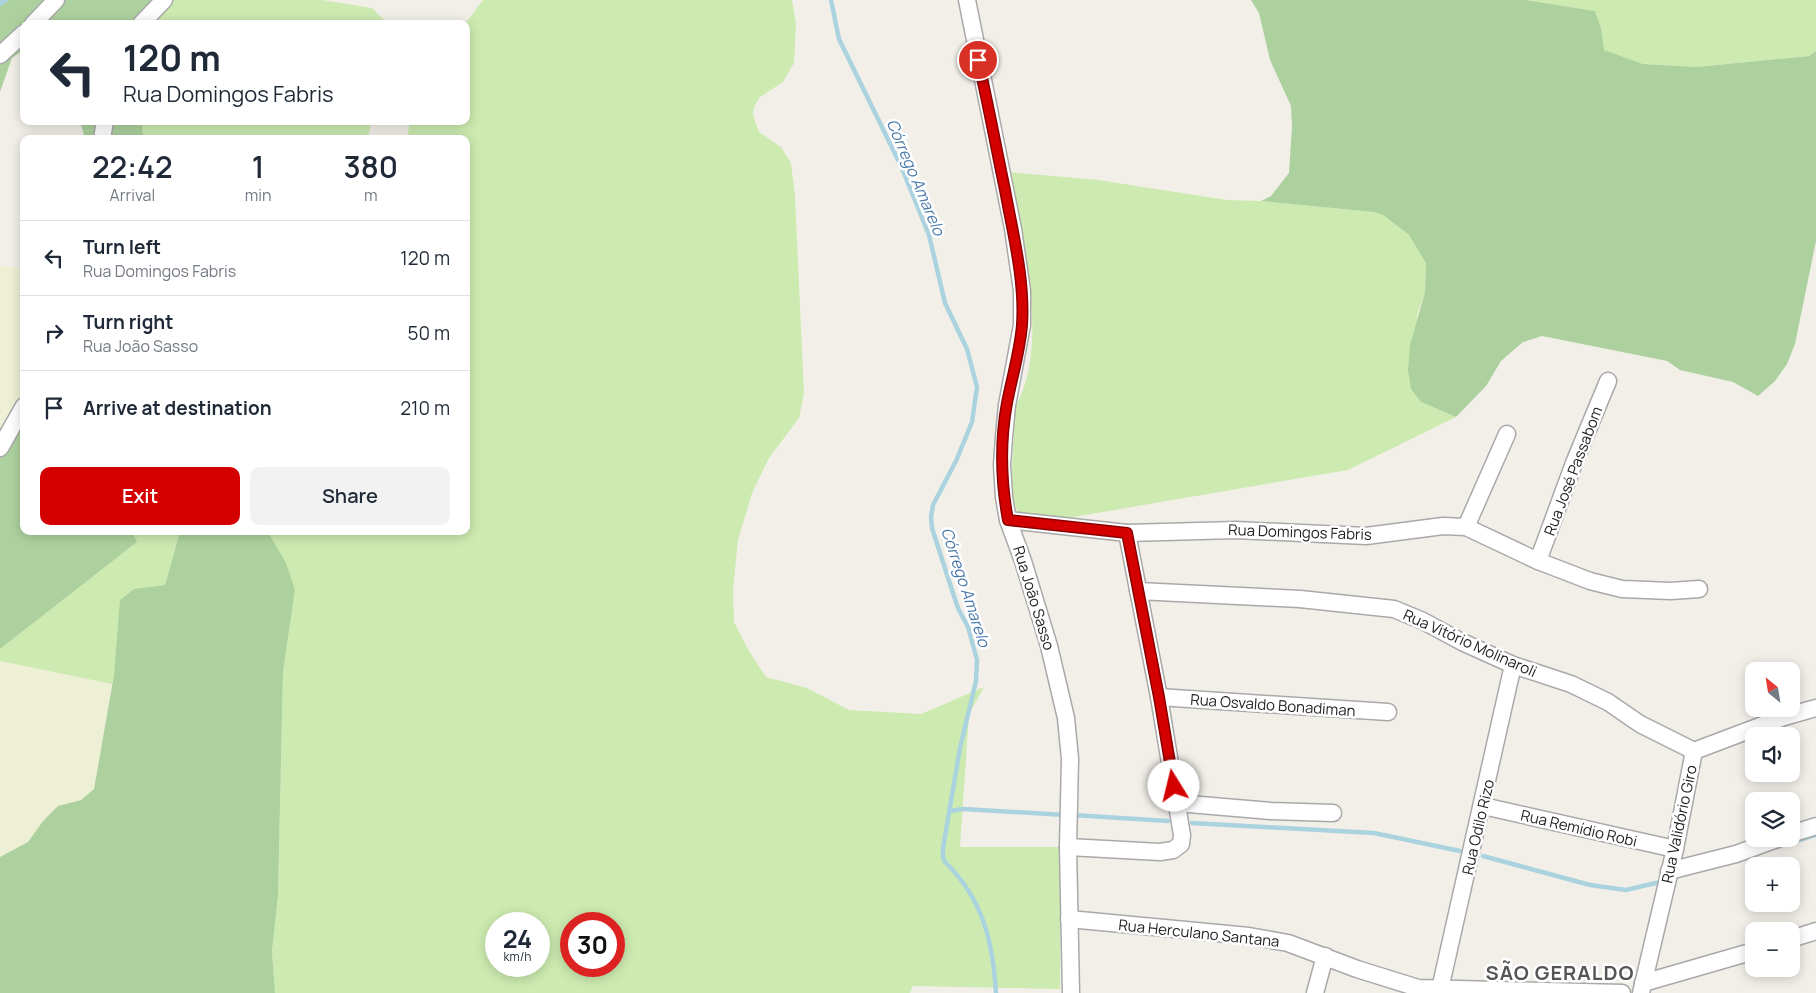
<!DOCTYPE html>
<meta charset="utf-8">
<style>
body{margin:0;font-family:Manrope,sans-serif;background:#f2f2f3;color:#1f2937;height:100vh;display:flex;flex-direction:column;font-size:19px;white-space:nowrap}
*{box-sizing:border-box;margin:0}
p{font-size:16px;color:#747a83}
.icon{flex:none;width:28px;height:28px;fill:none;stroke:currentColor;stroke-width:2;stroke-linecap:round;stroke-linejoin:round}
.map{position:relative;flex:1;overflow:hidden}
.sheet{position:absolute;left:20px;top:135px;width:450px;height:400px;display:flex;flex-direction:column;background:#fff;border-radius:10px;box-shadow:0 2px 12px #0003}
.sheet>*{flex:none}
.top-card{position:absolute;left:20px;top:20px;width:450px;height:105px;border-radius:10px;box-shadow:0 2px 12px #0003;background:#fff;color:#1f2937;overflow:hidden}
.needle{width:32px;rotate:330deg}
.tools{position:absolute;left:1745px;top:662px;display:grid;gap:10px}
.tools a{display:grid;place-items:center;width:55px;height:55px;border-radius:10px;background:#fff;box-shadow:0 2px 12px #0003;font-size:25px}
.speed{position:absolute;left:485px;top:912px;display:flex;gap:10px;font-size:25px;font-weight:700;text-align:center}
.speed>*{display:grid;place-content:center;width:65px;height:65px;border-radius:50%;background:#fff;box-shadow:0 2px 12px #0003;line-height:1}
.speed small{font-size:12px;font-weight:400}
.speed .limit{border:8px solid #d22;background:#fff;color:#111}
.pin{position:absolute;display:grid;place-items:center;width:42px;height:42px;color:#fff;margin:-21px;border:2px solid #fff;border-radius:50%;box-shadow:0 1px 5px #0007}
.me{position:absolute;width:55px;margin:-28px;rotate:351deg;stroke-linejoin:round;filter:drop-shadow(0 0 4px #0008)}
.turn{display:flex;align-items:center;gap:18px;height:105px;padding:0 20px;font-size:22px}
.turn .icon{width:65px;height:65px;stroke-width:2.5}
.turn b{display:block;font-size:35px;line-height:42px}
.eta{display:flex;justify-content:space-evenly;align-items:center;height:85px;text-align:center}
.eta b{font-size:30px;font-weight:600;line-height:35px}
.action{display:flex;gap:10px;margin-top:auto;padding:10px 20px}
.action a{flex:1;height:58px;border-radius:10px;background:#d40000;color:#fff;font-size:20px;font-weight:600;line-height:58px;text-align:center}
.action a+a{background:#f2f2f3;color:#1f2937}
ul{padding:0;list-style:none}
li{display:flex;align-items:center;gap:15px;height:75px;padding:0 20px;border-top:1px solid #e0e1e3}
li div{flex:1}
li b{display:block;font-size:19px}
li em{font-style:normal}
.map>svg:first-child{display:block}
.farmland{fill:#eef0d5}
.grass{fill:#cdebb0;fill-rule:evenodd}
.forest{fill:#add19e}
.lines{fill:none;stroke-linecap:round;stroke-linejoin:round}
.stream{stroke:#aad3df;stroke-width:4.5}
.minor-casing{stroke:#a9a9a9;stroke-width:19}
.minor{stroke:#fff;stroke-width:16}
.route-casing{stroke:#8a0000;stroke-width:12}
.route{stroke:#d40000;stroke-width:9}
.labels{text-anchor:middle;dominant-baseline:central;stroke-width:5;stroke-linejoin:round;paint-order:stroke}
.street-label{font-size:15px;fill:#222;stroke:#fff}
.water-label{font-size:16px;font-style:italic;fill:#4a7aab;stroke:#fff}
.district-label{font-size:20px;font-weight:bold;letter-spacing:1px;fill:#555;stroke:#fff}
</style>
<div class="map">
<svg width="1816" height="993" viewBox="0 0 1816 993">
<rect width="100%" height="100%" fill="#f2efe9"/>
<g class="farmland">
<path d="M0,266l24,2v143l-24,28z"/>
<path d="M0,661l112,23 -18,105 -13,11 -23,6 -15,15 -15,21 -28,15z"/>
</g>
<g class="grass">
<path d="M170,0h152l50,8 16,16h-232z"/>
<path d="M483,0h309l4,23 -2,40 -11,19 -23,15 -6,10 -1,8 6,17 22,15 10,16 4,33 9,197 -5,25 -30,40 -17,35 -14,47 -5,49 1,33 15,29 17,26 41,11 42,22 72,4 63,-27 -15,27 -9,133h100v142l-147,-3 -3,7h-635l-3,-42 6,-55 5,-224 12,-82 -26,-56 -3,-3h200v-392h-59l3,-18h56v-97h-1zM496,924h43v42h-43zM571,924h43v42h-43z"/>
<path d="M1526,0h290v51l-7,5 -112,11 -54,-3 -40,-14 -2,-22 -6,-17z"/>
<path d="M142,121h229l-3,18h-225z"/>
<path d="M1008,172l90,8 129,20 34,1 113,11 9,3 26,20 17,27 -1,30 -8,23 4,87 35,15 -108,53 -298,51 -31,-5 -8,-23 4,-86c36,-61 7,-169 -7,-235z"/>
<path d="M132,531h48l-15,54 -14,2 -37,88 -2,9 -112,-23v-12l137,-107z"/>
</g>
<g class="forest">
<path d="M0,0h170l-14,24h-132v26l-12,8 -12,34z"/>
<path d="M1251,0h275l69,11 6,17 3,22 39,14 54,3 112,-11 7,-5v190l-21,103 -8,20 -12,17 -17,15 -25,-14 -53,-12 -13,-9 -125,-25 -19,6 -22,19 -15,25 -30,31 -35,-15 -10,-13 -3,-19 2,-25 15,-53 1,-29 -17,-28 -26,-20 -9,-3 -113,-11 10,-5 18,-23 3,-46 -1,-21 -21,-46 -11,-47z"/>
<path d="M80,121h62l1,18h-58z"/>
<path d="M24,411v120h108l5,11 -137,107v-210z"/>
<path d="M180,531h86l3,3 17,29 9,27 -12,82 -5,224 -6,55 3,42h-275v-136l28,-15 15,-21 15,-15 23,-6 13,-11 20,-114 6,-75 14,-11 31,-4z"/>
</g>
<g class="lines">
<g class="stream">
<path d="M831,0l8,39 62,127 28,69 16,68 22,46 10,38 -5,35 -16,39 -23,44 -2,12 1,11 18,56 8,24 10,19 9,33 -1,21 -16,67 -17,100v9l2,5c38,37 48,80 51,131"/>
<path d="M0,4l6,-4"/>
<path d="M950,811l13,-2 102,6"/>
<path d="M1073,815l95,6"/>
<path d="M1192,823l182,10 86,18"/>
<path d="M1777,847l39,-12"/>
<path d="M1483,856l107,29 36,5 34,-8"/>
</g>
<g class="minor-casing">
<g id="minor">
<path d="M967,0l46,229 9,62v34l-15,80 -3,32 -2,28 2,32 4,23 15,41 26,85 17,72 4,41 -2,88 3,146"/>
<path d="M33,24l23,-24"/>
<path d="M141,24l23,-24"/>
<path d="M0,55l24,-22"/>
<path d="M102,139l3,-18"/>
<path d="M0,448l24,-42"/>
<path d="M1008,520l119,13 109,-3 130,6 77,-10 23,1 72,34 52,20 32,8 49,2 28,-2"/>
<path d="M1466,527l41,-93"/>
<path d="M1538,561l36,-98 34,-82"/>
<path d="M1138,591l162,8 94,10 29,12 39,21 51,23 58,19 37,18 32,22 54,27"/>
<path d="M1159,697l229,15"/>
<path d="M1177,803l94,8 62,2"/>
<path d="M1483,806l192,43"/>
<path d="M1791,834l25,-8"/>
<path d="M1068,847l92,5 13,-2 8,-6 1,-9 -23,-138 -32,-164"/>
<path d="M1669,871l67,-17 41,-15"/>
<path d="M1069,919l180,17 39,7 69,26 61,19 204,5"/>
<path d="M1791,939l25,-8"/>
<path d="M1643,983l111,-32"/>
<path d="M1440,989l73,-324"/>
<path d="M1315,993l10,-37"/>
<path d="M1641,993l34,-144 19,-98 90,-34 32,-9"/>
</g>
</g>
<use href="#minor" class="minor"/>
</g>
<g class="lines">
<g class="route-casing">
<path id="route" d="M978,60c10,43 18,87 27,130 8,44 20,90 17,135 -2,26 -10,52 -15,78 -7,38 -6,79 1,117l119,13 32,164 15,89"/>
</g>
<use href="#route" class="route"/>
</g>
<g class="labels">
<g class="street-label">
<text transform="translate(1573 471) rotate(-69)">Rua José Passabom</text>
<text transform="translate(1300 532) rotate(2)">Rua Domingos Fabris</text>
<text transform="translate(1034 598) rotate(73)">Rua João Sasso</text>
<text transform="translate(1470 643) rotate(24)">Rua Vitório Molinaroli</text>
<text transform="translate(1273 705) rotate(4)">Rua Osvaldo Bonadiman</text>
<text transform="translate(1679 824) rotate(-78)">Rua Validório Giro</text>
<text transform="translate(1478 827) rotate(-77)">Rua Odilo Rizo</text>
<text transform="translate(1579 828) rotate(13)">Rua Remídio Robi</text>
<text transform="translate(1199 933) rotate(6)">Rua Herculano Santana</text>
</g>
<g class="water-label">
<text transform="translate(916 177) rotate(67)">Córrego Amarelo</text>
<text transform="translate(966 587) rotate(72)">Córrego Amarelo</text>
</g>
<g class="district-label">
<text x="1560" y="972">SÃO GERALDO</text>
</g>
</g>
</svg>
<div class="tools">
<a><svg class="needle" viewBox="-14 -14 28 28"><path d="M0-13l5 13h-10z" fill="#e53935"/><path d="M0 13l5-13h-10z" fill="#747a83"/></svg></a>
<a><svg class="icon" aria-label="sound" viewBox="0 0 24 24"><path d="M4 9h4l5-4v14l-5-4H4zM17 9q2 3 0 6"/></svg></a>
<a><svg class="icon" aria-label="layers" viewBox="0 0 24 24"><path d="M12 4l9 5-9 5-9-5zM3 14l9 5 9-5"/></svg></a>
<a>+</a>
<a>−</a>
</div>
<div class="speed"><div>24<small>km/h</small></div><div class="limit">30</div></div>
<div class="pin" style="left:978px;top:60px;background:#d93025"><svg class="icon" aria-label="arrive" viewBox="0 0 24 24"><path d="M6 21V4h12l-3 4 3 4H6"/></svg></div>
<svg class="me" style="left:1174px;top:786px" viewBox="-20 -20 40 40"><circle r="19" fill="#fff"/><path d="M0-13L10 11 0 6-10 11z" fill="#d40000"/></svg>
<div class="top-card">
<div class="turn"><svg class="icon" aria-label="left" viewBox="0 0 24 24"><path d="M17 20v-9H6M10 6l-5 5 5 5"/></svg><div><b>120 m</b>Rua Domingos Fabris</div></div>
</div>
<section class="sheet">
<div class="eta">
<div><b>22:42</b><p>Arrival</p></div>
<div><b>1</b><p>min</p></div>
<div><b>380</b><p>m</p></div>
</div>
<ul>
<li><svg class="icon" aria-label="left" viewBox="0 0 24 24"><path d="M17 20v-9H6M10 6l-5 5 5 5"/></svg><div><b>Turn left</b><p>Rua Domingos Fabris</p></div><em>120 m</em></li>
<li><svg class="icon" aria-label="right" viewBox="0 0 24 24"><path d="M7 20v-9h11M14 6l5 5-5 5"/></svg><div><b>Turn right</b><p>Rua João Sasso</p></div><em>50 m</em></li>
<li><svg class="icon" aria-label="arrive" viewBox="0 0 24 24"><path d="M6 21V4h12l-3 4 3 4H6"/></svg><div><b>Arrive at destination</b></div><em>210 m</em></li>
</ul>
<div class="action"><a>Exit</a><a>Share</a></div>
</section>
</div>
